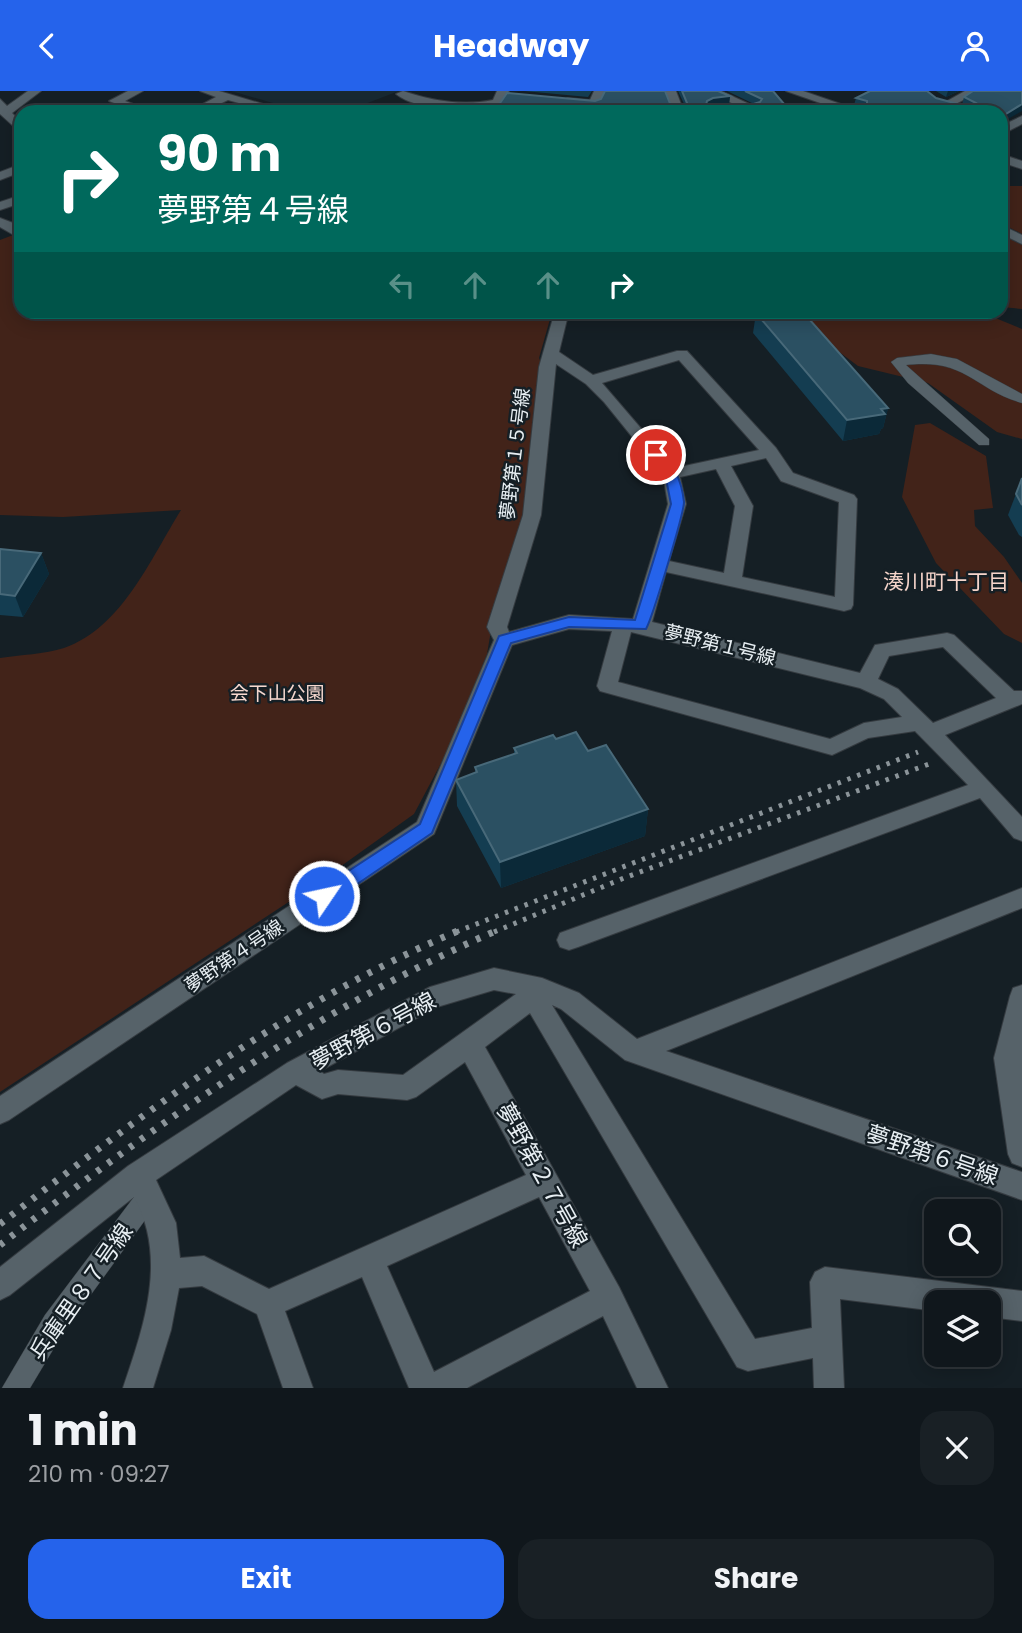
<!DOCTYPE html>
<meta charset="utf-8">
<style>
body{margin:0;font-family:Poppins,"Noto Sans JP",sans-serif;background:#192025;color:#f1f3f6;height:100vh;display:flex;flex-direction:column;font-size:26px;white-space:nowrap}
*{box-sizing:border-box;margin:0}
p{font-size:23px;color:#9c9fa3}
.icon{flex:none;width:38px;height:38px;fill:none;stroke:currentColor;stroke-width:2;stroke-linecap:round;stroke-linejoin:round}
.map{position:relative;height:1297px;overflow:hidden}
.drawer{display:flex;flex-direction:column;background:#10171c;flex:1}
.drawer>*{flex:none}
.guide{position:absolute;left:14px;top:14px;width:994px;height:214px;border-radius:21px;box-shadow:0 4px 18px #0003,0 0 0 2px #30363b;background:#00695c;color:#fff;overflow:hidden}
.tools{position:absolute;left:924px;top:1108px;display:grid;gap:14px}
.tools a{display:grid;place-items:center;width:77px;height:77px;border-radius:14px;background:#10171c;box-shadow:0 4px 18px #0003,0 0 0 2px #30363b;font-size:35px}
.pin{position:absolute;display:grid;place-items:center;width:60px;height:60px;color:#fff;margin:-30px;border:4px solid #fff;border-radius:50%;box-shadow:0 2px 7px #0007}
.me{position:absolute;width:77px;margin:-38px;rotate:56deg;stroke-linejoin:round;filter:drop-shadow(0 0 5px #0008)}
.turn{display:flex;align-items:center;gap:24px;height:147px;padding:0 28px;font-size:32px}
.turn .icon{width:91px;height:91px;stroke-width:2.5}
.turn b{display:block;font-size:49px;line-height:60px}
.lanes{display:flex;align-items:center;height:66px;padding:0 28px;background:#0003;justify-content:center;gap:35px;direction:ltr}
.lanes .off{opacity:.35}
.round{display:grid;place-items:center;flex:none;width:74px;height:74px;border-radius:21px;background:#192025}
.headline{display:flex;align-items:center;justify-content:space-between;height:119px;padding:0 28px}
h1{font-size:42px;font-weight:700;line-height:52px}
.button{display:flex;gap:14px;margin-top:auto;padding:14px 28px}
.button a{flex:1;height:80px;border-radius:21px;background:#2563eb;color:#fff;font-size:28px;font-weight:700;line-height:80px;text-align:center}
.button a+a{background:#192025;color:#f1f3f6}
header{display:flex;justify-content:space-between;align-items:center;height:91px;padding:0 28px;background:#2563eb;color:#fff;font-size:32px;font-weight:700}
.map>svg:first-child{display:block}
.built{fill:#182932}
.green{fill:#422319}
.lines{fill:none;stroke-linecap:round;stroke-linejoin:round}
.lane-casing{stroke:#353b40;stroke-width:1}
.street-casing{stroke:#353b40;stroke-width:2}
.secondary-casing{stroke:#353b40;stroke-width:2}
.lane{fill:#566269;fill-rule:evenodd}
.street{fill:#566269;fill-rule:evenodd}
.secondary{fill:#566269;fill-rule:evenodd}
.rail-far1{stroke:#8b9499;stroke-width:5;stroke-dasharray:3.5 7;stroke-linecap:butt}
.rail{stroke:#8b9499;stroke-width:7;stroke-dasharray:4.5 9;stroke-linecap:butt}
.wall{fill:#143d51}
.shaded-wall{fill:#0b2938}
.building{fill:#2b5062;stroke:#486979;stroke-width:2}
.route{fill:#2563eb;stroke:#184099;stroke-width:2}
.labels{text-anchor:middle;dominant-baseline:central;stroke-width:5;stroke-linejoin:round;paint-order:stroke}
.street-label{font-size:19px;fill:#e7eef2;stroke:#151f25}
.park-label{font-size:19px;fill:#f6d8cf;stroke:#151f25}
.neighbourhood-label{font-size:21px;fill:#f5d4ca;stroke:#151f25}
.near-street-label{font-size:23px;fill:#e7eef2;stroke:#151f25}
</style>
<header><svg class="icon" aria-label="back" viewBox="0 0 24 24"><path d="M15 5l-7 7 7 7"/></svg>Headway<svg class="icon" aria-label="person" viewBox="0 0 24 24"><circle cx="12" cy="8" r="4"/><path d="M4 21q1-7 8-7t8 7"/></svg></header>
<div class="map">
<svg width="1022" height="1297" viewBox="0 0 1022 1297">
<rect width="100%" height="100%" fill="#151f25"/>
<path class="built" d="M231,0h168l-55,21h-40z"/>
<g class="green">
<path d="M1001,95h21v48l-21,-11z"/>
<path d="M21,141v79l531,1 -13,46 3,7 -19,149 -28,93 -8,47 -40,98 -33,62 -98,70 -316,208v-434c20,-3 45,-4 64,-10 58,-20 87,-90 117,-138l-118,7 -63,-2v-275z"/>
<path d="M1001,143l21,11v64l-21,-2z"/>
<path d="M722,221h241l25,3 34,14v110l-25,-7 -69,-49 -70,-17 -59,-44 -63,-3z"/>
<path d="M930,332l56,33 7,52 -19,2 1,16 29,31 18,26v60l-18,-9 -68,-71 -34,-66 13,-72z"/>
</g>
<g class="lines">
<g class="lane-casing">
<g id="lane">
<path d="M931,263l26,5 65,35v9c-49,-14 -55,-45 -116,-38l83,74v6h-10l-71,-62 -17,-21 6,-4z"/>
<path d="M148,1094l8,4 4,8 -4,8 -93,128 -33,55h-28l43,-73 95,-126z"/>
</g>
</g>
<g class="street-casing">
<g id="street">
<path d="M28,0h13l-29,22 9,9v11l-21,-19v-15l7,7z"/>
<path d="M128,0h15l-18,10 30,11h-17l-29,-11z"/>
<path d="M200,0h19l71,21h-19l-43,-12 -25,12h-15l28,-15z"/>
<path d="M403,0c29,10 60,15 90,9l4,-9h12l-7,13c-28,7 -82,9 -106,-10z"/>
<path d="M594,0h12l-8,15 -30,-2 -6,-3 6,-3 22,2z"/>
<path d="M664,0h12l8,21h-12z"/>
<path d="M706,0h15l37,17 -12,4h-39l6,-3 25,-3z"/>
<path d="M965,0h15l-30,16 -10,-2z"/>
<path d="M59,13l22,3 8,5h-61z"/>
<path d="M1022,25v8l-21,11v-9z"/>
<path d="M21,73v8l-21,8v-8z"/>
<path d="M21,104v8l-21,7v-8z"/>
<path d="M0,127l21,8v8h-9l-12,-7z"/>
<path d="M1001,134l21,10v9l-21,-10z"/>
<path d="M555,220h14l-10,41 34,23 84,-24h10l89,97 17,25 61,22 3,4 -4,106 -2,4 -7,2 -178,-39 -14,50 208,51 15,-28 72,-12 7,2 60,56h8v13l-77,31 77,82v24l-8,-3 -34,-40 -402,149 -9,3 -9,-3 -3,-7 3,-7 408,-148 -53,-54 -47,7 -36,17 -232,-64 -3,-5 15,-55 -43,-2 -57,16 -78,189 -425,286 -9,4v-28l417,-274 77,-182 -7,-13 36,-112 16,-148zM679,269l80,90 -84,18 -73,-85zM556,273l30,20 18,18 59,73 5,29 -35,115 -64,-4 -60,17 -2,-5 34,-112zM766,367l15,23 58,21 -4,95 -93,-20 11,-71 -22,-40zM716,378l19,37 -11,67 -55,-12 17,-57 -6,-27zM631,541l229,56 24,11 18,18 -38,6 -34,16 -212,-57zM943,556l53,51 -63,25 -35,-34 -20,-10 11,-23z"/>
<path d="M1022,797v20l-356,143 356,121v28l-397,-140 -64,-51 -9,-4 203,334 57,-11 -2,-46 5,-10 10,-5 197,24v30l-33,-4v-15h-53v9l-96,-12 4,89h-30l-1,-30 -65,13 -11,-4 -207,-354 -45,34 134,240 49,101h-31l-34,-72 -136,72h-58l-47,-111 -77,34 28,77h-30l-26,-74 -55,-28 -23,2 -8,42 -18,58h-30c21,-62 45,-130 11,-191l-124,98 -10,5v-33l128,-101 159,-103 143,-76 64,-19 48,10 37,15 58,46zM494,899l22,4 -113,81 -65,-5 -14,4 -4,-3 117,-64zM465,971l61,113 -257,114 -65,-33 -24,2 -4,-35 -20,-43 140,-95 26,14 16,-5 69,6 9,-3zM539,1106l51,94 -156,81 -47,-106z"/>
<path d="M1022,894v182l-10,-4 -4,-9 -14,-96 16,-62 3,-8z"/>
</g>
</g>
<g class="secondary-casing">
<g id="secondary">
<path d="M786,0h17l61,21h-18z"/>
<path d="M1001,63l21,7v8l-21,-7z"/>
</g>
</g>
<use href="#lane" class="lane"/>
<use href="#street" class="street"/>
<use href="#secondary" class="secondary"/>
<g class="rail-far1">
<path d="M456,841l462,-180"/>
<path d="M494,841l130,-54 305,-114"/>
</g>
<g class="rail">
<path d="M0,1133c148,-114 286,-220 460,-294"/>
<path d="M0,1154c157,-121 315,-236 498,-315"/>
</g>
</g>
<g class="wall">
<path d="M524,0h68l-4,6z"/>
<path d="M678,0h40l12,5 -1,8 -10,2h28l7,-2 -27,-13h46l18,21h-293v-6l97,-5 6,-2 84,7z"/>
<path d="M936,0h23l-13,6z"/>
<path d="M964,6l51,18 -161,-10 2,-7h80l26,7z"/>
<path d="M756,222l132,95 -5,20 -2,1 -2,5 -36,7 -90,-108z"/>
<path d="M1022,387v59l-3,-2 -11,-20z"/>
<path d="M0,458l41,4 8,21 -26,43 -23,-2z"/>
<path d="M556,648l32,12 60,58 -3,27 -144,52 -44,-82 -1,-26 19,-7v-6l39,-13v-6z"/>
</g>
<g class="shaded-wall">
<path d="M948,0h11l-13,6z"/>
<path d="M730,5l-1,8 -17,3 -6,3 1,-9 6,-3z"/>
<path d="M1022,13v7l-21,12v-6z"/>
<path d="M888,317l-5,20 -2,1 -2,5 -36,7 4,-21z"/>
<path d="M41,462l8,21 -26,43 -8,-21z"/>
<path d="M648,718l-3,27 -144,52 -1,-26z"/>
</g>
<g class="building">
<path d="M605,0h60l6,15h14l2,-3 -5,-12h36l12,5 -17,2 -6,3 -1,4 41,1 13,-4 2,-3 -17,-8h28l18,21h-241l-52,-6 9,-13 88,8 6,-2z"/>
<path d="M870,0h57l9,7 29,8h8l3,-3 -12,-6 9,-6h49v13l-21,13v-5h-178l18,-8 26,2v-5l-11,-3z"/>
<path d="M764,220h38l86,97 -7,1 4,5 -38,6 -91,-107z"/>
<path d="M1022,387v27l-6,-11z"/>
<path d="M0,458l41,4 -26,43 -15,-2z"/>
<path d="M576,641l12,19 18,-6 42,64 -148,53 -44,-82 21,-8 -2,-5 42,-14 -3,-5 39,-13 3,4z"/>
</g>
<path class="route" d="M656,360c18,7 26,33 28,51 0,11 -31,114 -38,127l-77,-2 -58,16 -79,190 -101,69 -7,2 -6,-2 -3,-6 3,-5 102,-67 79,-188 70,-19 66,3 36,-116 -6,-30 -16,-19z"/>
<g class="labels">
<g class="street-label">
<text transform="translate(515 363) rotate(-83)">夢野第１５号線</text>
<text transform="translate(720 554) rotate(14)">夢野第１号線</text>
<text transform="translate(234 865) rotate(-34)">夢野第４号線</text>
</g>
<g class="park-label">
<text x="277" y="602">会下山公園</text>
</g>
<g class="neighbourhood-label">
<text x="946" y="490">湊川町十丁目</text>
</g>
<g class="near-street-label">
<text transform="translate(373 940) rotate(-28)">夢野第６号線</text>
<text transform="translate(932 1064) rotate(19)">夢野第６号線</text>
<text transform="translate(542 1084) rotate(61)">夢野第２７号線</text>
<text transform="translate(81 1201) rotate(-55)">兵庫里８７号線</text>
</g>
</g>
</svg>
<div class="tools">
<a><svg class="icon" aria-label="search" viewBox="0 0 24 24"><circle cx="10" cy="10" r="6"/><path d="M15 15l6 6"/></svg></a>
<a><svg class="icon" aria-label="layers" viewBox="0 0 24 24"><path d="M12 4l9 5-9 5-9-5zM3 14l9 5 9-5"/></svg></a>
</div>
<div class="pin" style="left:656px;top:364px;background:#d93025"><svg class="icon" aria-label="arrive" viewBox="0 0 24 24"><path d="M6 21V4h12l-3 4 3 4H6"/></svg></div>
<svg class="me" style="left:324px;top:805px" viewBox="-20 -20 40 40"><circle r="17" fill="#2563eb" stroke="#fff" stroke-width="3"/><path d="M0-11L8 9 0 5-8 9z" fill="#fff"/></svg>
<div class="guide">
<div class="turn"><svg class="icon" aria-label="right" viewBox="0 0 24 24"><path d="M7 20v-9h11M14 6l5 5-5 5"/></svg><div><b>90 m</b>夢野第４号線</div></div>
<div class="lanes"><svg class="icon off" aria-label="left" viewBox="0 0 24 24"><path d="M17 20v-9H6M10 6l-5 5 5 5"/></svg><svg class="icon off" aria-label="ahead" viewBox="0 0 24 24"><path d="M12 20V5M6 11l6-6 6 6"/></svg><svg class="icon off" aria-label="ahead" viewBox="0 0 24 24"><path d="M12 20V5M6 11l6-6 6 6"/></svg><svg class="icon" aria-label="right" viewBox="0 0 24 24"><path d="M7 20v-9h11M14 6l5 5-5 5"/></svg></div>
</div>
</div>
<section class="drawer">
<div class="headline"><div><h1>1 min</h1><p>210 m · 09:27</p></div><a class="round"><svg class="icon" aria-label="close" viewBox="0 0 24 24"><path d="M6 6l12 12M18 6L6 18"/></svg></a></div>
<div class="button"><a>Exit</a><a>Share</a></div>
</section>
